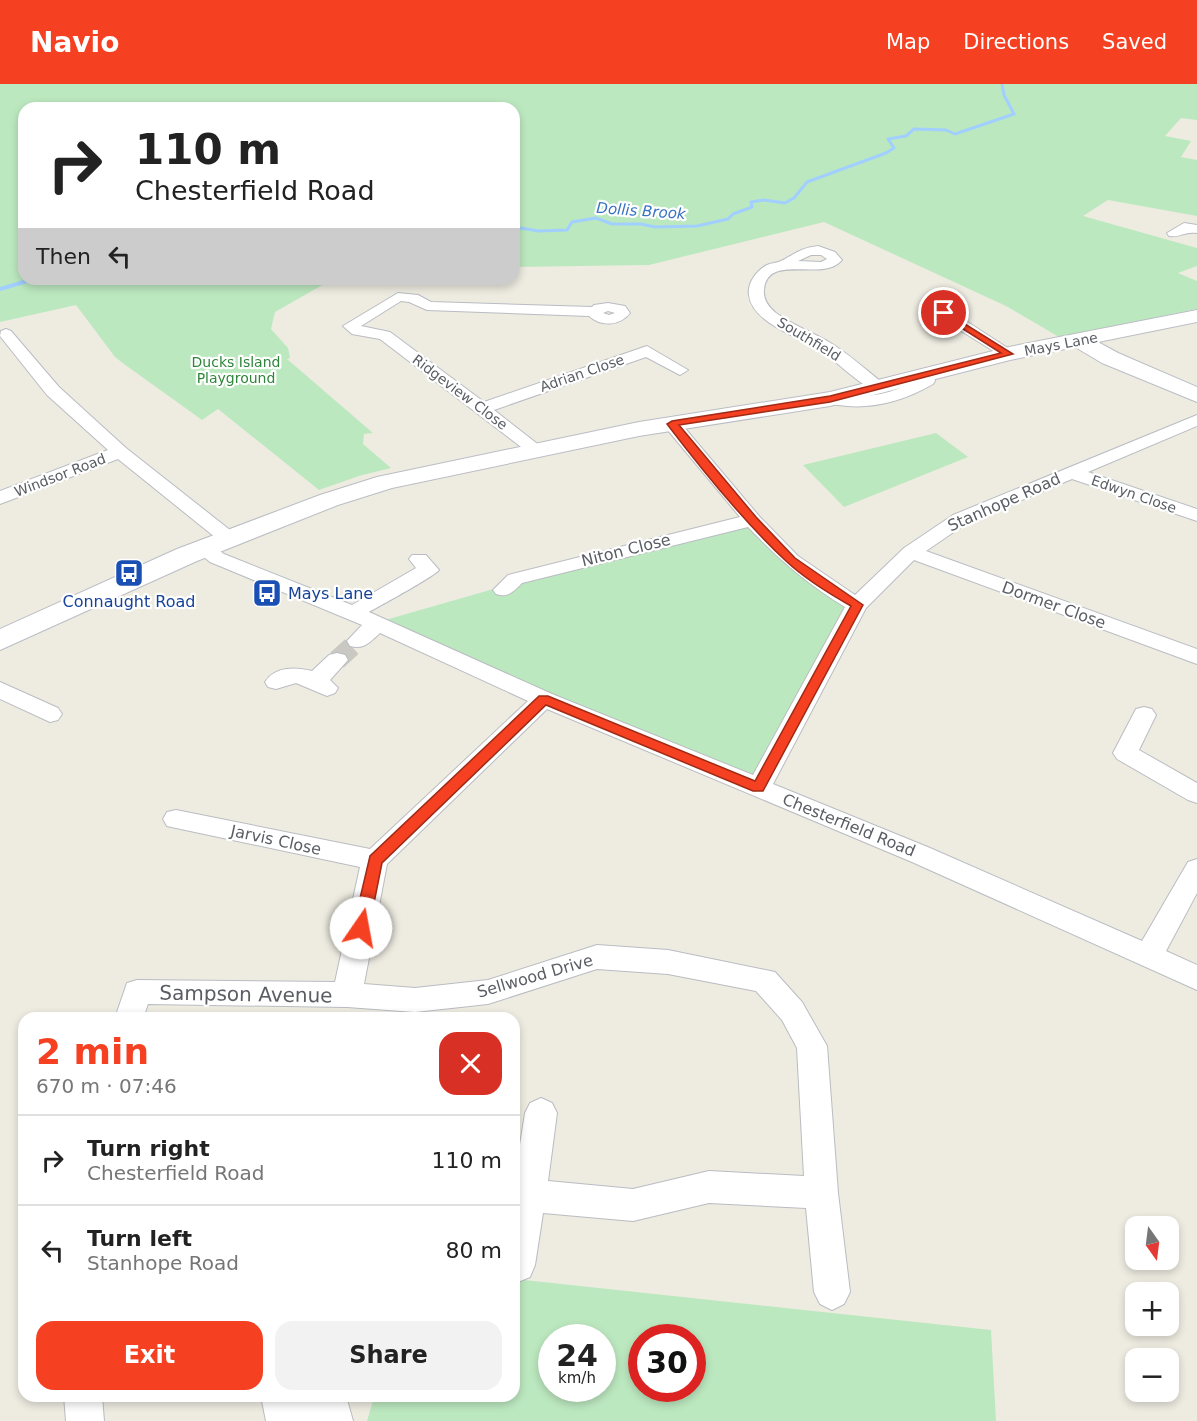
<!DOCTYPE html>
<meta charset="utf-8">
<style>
body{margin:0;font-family:"DejaVu Sans",sans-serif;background:#f2f2f2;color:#222;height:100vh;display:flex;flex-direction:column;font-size:22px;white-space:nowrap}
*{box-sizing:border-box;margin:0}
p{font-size:20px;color:#767676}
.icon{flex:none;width:33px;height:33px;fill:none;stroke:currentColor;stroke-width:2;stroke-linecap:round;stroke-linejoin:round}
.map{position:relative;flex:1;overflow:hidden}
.drawer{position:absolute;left:18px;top:928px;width:502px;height:390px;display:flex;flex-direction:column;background:#fff;border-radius:18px;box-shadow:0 3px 9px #0003}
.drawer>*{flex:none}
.guide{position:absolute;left:18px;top:18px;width:502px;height:183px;border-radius:18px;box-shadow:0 3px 9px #0003;background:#fff;color:#222;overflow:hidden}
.needle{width:39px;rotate:166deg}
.controls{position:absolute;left:1125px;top:1132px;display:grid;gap:12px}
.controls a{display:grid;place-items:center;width:54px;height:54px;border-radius:12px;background:#fff;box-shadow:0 3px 9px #0003;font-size:30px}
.speed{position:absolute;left:538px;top:1240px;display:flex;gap:12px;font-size:30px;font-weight:700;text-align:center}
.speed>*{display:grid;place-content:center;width:78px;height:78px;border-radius:50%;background:#fff;box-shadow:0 3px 9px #0003;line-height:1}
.speed small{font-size:15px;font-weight:400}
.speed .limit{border:9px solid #d22;background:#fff;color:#111}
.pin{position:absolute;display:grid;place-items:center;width:51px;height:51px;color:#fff;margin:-26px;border:3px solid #fff;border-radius:50%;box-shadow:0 2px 6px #0007}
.me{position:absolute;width:66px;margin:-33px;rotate:12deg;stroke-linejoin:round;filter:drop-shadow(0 0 4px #0008)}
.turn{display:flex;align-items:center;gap:21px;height:126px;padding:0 18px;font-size:27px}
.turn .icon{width:78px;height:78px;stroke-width:2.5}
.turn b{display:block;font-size:42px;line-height:51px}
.then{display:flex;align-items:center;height:57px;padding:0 18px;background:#0003;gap:12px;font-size:22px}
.round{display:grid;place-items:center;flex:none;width:63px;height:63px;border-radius:18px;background:#f2f2f2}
.headline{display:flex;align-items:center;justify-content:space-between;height:102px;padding:0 18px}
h1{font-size:36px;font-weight:800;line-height:45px;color:#f54021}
.button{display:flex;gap:12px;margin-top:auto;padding:12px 18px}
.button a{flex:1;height:69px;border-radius:18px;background:#f54021;color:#fff;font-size:24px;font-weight:800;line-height:69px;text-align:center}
.button a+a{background:#f2f2f2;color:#222}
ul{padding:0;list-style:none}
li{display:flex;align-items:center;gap:18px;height:90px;padding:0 18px;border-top:2px solid #e0e0e0}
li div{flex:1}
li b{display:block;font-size:22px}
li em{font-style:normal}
header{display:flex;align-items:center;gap:36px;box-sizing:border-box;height:84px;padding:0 30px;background:#f54021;color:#fff}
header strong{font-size:28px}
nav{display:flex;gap:33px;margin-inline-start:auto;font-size:21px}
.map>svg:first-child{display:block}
.green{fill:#bce8bf;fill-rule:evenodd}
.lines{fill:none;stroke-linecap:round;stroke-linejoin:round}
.stream-far1{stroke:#a1cfff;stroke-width:3}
.stream{stroke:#a1cfff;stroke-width:4}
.street-tunnel{stroke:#c9c8c2;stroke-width:20;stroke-dasharray:20 10;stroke-linecap:butt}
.street-casing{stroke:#b9bcc2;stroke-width:2}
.secondary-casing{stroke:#babdc4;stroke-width:2}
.street{fill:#fff;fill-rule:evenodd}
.secondary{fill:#fff;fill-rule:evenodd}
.route{fill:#f54021;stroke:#9f2a15;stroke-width:1.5}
.labels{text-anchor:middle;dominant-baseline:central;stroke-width:4.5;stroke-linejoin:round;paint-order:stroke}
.far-street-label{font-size:14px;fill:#5a5e64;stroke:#fff}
.far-park-label{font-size:14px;fill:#2e8639;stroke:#fff}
.far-water-label{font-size:15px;font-style:italic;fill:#3972c2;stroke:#fff}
.street-label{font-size:16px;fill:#5a5e64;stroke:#fff}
.transit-label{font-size:16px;fill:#164399;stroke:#fff;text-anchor:start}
.near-street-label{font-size:20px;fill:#5a5e64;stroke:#fff}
</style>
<header>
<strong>Navio</strong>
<nav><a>Map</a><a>Directions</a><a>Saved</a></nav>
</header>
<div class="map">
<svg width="1197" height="1337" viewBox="0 0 1197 1337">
<rect width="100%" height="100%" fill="#eeece1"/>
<g class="green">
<path d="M0,0h1197v36l-16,-2 -16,18 26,5 -10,16 16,3v56l-89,-16 -25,16 114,32v18l-19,7 19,8v28l-138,28 -53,-31 -182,-84 -175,43 -134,2 -1,-159h-490v171h309l-58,33 -4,17 17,19 2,10 -3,1 86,74 -9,1 -1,10 28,24 -32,8 -40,14 -101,-81 -16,11 -78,-56 -9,-7 -39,-52 -76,17z"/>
<path d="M936,349l32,24 -124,50 -41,-42z"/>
<path d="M752,436l105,85 -99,183 -383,-165 289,-83z"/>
<path d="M515,1195l476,51 5,91h-629l7,-24 140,-1zM552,1254h51v51h-51zM642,1254h51v51h-51z"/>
</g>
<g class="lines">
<path class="stream-far1" d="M514,143l25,4 28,-1 5,-8 24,-4 16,6h29l14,3 42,-1 31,-7 5,-5 19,-7 -1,-5 13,-2 21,3 9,-5 13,-16 79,-29 8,-5 -6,-9 18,-3 8,-7 32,1 9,4 59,-20 -10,-19 -2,-11"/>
<path class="stream" d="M0,205l34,-10"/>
<path class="street-tunnel" d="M337,576l21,-19"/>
<g class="street-casing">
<g id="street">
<path d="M1184,139l13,2v8c-12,-2 -18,5 -28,3l-2,-3z"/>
<path d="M818,162l17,6 7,8c-19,23 -75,-8 -78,30 -1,10 5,17 12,23 16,12 36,19 53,29 20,12 37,28 55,42l2,4 -2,4c-15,3 -46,-30 -60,-39 -21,-15 -72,-29 -75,-58 -2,-12 8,-25 18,-30 4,-2 10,-2 14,-4 14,-7 19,-13 37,-15zM811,171h10l6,4 -6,3 -23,-1z"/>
<path d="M398,209l20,2 13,7 161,5 2,-2 14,-2 17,3 5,7c-10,13 -29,14 -41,3l-162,-6 -18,-8 -8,-1 -40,25 29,6 94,70 163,-56 41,24 -8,5 -34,-18 -152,53 50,39 -3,4h-12l-149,-114 -28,-5 -9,-8zM608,227l7,2 -6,2 -6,-2z"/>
<path d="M928,218l21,8 68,44 -8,5 -6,-2 -82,-51 2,-3z"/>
<path d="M6,245l5,2 48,56 67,61 109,86 3,4 -3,4h-14l-103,-83 -118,45v-13l108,-41 -61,-55 -47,-59 1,-5z"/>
<path d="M926,285l8,5 1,7 -2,3c-29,17 -62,26 -95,21 -6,-1 -12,-1 -16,-6 7,-9 21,-3 32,-3 23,1 44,-5 65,-17l1,-8z"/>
<path d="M1197,331v11l-109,46 109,37v12l-125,-42 -105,44 -41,28 271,98v15l-283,-104 -48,48 -93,176 157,64 212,93 46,-79 9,-3v34l-31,58 31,14v25l-285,-128 -365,-153 -160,155 -23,120 51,4 73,-8 109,-35 71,5 107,22 27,30 25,44 11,147 12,99 -6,12 -12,6 -12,-6 -6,-12 -8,-84 -97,-5 -76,18 -90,-8 -8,52 -5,12 -12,5 -4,-1v-98l11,-70 5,-10 11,-5 11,5 5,10 -9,68 85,8 76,-18 95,5 -7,-128 -15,-28 -26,-29 -88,-17 -71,-5 -109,35 -73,8 -68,-5 -199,-3 -5,14h-28l12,-35 10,-3 198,2 25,-115 -184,-39 -9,-2 -4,-7 4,-7 9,-2 194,39 158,-148 -148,-68c-10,9 -16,17 -30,13l-3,-5 15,-16 -152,-63 -17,-14 3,-4h14l14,10 128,51 64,-37 -7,-9 3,-4h14l13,15c-3,5 -59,36 -70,42l183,82 201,81 92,-168c-40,-25 -64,-46 -97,-80l-226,56c-9,9 -14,15 -26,11l-3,-4 15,-15 232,-58 -74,-89 -3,-4 3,-4h12l81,96 39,40 57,39 49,-47 49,-33z"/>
<path d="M337,569l8,2 3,5 -18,20 8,8 -3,5 -8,3 -31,-13 -20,6 -8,-2 -3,-5c10,-16 31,-15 47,-11l17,-16z"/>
<path d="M0,598l58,26 4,6 -4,6 -8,2 -50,-23z"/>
<path d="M1144,623l8,2 4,6 -17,35 58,33v20l-9,-3 -71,-41 -4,-6 23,-44z"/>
<path d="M64,1312h38l2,25h-38z"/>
<path d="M261,1312h38l1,4 12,-4h34l7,25h-87z"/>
</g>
</g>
<g class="secondary-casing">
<path id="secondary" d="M1197,226v12l-99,20 20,11 79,34v15l-95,-39 -27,-16 -65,13 -180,46 -191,30 -247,52 -54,17 -141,56 -197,89v-21l177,-80 143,-54 57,-18 262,-55 191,-30 179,-45z"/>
</g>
<use href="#street" class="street"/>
<use href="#secondary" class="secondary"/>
</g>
<path class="route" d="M944,227l69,43 -183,48 -151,23 77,92 39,41 68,47 -100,186h-10l-207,-86 -164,158 -13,65 -2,4 -6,2 -5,-2 -3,-4 17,-72 169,-160h9l207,85 96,-175c-23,-13 -46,-27 -65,-45 -43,-40 -84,-91 -119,-137l5,-3 158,-25 171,-43 -60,-38v-3z"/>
<defs>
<g id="bus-square" transform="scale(1.5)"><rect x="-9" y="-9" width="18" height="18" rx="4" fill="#1a4fb4" stroke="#fff"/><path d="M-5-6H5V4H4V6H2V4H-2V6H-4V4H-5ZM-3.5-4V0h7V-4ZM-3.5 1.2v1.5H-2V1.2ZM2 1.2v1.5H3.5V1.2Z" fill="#fff"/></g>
</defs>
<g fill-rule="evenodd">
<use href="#bus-square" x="129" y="489"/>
<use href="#bus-square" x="267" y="509"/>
</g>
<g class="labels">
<g class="far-street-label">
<text transform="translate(809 255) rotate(31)">Southfield</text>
<text transform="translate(1061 260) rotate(-11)">Mays Lane</text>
<text transform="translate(582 289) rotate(-19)">Adrian Close</text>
<text transform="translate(460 308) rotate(37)">Ridgeview Close</text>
<text transform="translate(60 391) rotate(-21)">Windsor Road</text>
<text transform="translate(1134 410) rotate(19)">Edwyn Close</text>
</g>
<g class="far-park-label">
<text x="236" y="278">Ducks Island<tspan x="236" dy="16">Playground</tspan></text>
</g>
<g class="far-water-label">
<text transform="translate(641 127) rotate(4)">Dollis Brook</text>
</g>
<g class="street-label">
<text transform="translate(1004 418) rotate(-24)">Stanhope Road</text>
<text transform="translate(626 466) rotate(-14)">Niton Close</text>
<text transform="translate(1054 521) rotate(20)">Dormer Close</text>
<text transform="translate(849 741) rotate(22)">Chesterfield Road</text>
<text transform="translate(276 756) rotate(12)">Jarvis Close</text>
<text transform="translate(535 892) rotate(-16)">Sellwood Drive</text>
</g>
<g class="transit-label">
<text x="288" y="509">Mays Lane</text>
<text x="129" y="517" text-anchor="middle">Connaught Road</text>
</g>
<g class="near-street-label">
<text transform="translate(246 910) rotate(1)">Sampson Avenue</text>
</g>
</g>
</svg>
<div class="controls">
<a><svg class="needle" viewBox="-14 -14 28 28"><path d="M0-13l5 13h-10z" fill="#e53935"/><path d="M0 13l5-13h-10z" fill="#767676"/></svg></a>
<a>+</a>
<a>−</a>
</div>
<div class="speed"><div>24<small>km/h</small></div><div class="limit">30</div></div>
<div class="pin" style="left:944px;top:229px;background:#d93025"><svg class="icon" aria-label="arrive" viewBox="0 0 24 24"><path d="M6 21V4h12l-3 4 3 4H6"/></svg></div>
<svg class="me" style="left:361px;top:844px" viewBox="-20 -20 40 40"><circle r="19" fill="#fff"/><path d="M0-13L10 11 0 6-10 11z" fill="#f54021"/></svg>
<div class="guide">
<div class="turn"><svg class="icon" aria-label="right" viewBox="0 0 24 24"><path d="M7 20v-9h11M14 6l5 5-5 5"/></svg><div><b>110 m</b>Chesterfield Road</div></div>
<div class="then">Then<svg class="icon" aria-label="left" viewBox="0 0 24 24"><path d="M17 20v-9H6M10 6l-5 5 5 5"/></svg></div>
</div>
<section class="drawer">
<div class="headline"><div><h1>2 min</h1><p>670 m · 07:46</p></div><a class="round" style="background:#d93025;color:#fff"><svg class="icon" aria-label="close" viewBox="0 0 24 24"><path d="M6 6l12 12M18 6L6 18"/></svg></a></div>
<ul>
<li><svg class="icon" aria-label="right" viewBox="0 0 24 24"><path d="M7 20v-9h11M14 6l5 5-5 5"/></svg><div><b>Turn right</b><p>Chesterfield Road</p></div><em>110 m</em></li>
<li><svg class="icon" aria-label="left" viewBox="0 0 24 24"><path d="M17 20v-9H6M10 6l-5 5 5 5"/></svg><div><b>Turn left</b><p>Stanhope Road</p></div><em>80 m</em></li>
</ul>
<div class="button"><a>Exit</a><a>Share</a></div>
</section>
</div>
